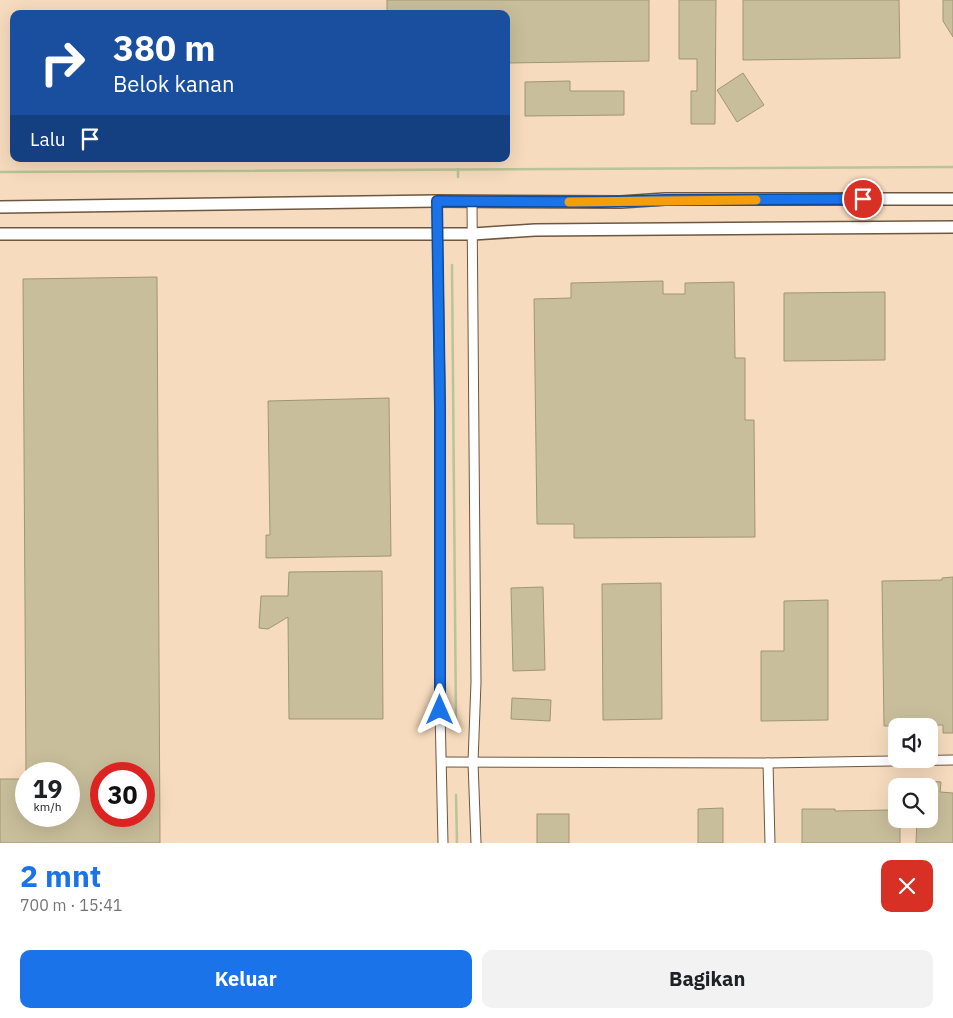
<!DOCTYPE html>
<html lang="id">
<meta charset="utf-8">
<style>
body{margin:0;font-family:"IBM Plex Sans",sans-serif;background:#f2f2f2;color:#202124;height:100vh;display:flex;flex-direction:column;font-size:19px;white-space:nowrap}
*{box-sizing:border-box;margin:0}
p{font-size:16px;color:#757577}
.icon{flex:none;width:28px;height:28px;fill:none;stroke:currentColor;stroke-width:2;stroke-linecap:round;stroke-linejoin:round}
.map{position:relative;height:843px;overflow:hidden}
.side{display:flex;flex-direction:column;background:#fff;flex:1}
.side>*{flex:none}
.hud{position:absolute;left:10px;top:10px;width:500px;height:152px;border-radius:10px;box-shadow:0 5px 20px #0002;background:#1a4fa0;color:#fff;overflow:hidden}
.buttons{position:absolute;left:888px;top:718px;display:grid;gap:10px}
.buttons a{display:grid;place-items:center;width:50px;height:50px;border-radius:10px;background:#fff;box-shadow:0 5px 20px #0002;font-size:25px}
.speed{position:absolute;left:15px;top:762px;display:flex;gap:10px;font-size:25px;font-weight:700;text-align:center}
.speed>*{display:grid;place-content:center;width:65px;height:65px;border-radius:50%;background:#fff;box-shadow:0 5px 20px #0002;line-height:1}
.speed small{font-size:12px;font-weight:400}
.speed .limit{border:8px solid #d22;background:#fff;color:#111}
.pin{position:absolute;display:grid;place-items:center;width:42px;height:42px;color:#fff;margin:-21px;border:2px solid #fff;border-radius:50%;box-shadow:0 1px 5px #0007}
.me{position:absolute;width:55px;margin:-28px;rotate:0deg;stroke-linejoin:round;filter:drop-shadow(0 0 4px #0008)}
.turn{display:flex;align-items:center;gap:18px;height:105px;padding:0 20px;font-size:22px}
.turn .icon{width:65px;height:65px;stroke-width:2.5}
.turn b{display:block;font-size:35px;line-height:42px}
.then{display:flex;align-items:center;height:48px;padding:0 20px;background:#0003;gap:10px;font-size:19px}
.round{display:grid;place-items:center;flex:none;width:52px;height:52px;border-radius:10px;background:#f2f2f2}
.overview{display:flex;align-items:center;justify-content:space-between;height:85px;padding:0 20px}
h1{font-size:30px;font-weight:700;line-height:38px;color:#1a73e8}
.button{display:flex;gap:10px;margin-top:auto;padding:10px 20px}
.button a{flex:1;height:58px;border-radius:10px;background:#1a73e8;color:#fff;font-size:20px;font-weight:700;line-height:58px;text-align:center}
.button a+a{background:#f2f2f2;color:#202124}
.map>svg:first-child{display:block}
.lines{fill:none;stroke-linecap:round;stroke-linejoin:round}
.stream{stroke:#b9c499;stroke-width:2.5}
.building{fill:#c8be9b;stroke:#a09674;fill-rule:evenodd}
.minor-casing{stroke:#6e573e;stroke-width:11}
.tertiary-casing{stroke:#6e573e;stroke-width:14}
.minor{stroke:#fff;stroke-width:9}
.tertiary{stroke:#fff;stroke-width:11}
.route-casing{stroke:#114b97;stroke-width:12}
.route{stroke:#1a73e8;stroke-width:9}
.slow{stroke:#f59e0b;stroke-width:9}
</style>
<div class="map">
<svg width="953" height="843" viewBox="0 0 953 843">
<rect width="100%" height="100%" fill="#f6dbbe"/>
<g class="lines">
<g class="stream">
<path d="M0,172l953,-5"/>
<path d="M458,177v-8"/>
<path d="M452,265l4,459"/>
<path d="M456,795l1,48"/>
</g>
</g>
<g class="building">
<path d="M387,0h262v61l-143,2v-49h-119z"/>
<path d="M679,0h37l-1,124h-24v-33h6v-32h-18z"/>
<path d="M743,0h156l1,58 -157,2z"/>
<path d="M943,0h10v37l-10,-16z"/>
<path d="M743,73l21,32 -27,17 -20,-32z"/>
<path d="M570,81v10h54v24l-99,1v-34z"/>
<path d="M157,277l3,566h-160v-64h26v37h43v-42h-43l-3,-495zM101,774h43v42h-43z"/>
<path d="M663,281v13h22v-11l49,-1 1,76h10v62h9l1,117 -181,1v-14h-37l-3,-225 37,-1v-15z"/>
<path d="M885,292v68l-101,1v-68z"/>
<path d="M389,398l2,158 -125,2v-23h4l-2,-134z"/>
<path d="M382,571l1,148h-94l-1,-102 -20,12 -9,-1 2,-32h27l1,-24z"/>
<path d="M953,577v156h-10v-8l-59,1 -2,-145 60,-1v-2z"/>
<path d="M661,583l1,136 -59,1 -1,-136z"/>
<path d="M543,587l2,83 -32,1 -2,-83z"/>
<path d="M828,600v120l-67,1v-70h23v-50z"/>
<path d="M512,698l39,2 -1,21 -39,-2z"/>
<path d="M929,781l12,1 -1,10 13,1v50h-37l1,-24h12z"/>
<path d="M723,808v35h-25v-34z"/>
<path d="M802,809h33v2l55,-1v12h10v21h-98z"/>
<rect x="537" y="814" width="32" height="29"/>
</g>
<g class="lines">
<g class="minor-casing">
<g id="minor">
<path d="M437,201l3,188v321l3,133"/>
<path d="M472,202l4,480 -3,80 3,81"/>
<path d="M442,762l326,1 185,-3"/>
<path d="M768,763l2,80"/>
</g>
</g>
<g class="tertiary-casing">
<g id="tertiary">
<path d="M0,207l437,-6 184,1 44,-3h288"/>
<path d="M0,234h473l62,-4 418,-3"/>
</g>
</g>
<use href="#minor" class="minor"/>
<use href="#tertiary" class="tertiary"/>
</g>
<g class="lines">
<g class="route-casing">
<path id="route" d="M440,710v-302l-3,-207 165,1 63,-2 198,-1"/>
</g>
<use href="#route" class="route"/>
<path class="slow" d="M569,202l187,-2"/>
</g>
</svg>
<div class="buttons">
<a><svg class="icon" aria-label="sound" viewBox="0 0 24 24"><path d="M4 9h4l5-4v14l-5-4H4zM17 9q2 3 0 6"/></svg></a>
<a><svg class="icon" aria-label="search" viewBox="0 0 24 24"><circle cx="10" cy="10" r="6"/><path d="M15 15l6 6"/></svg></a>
</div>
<div class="speed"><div>19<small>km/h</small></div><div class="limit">30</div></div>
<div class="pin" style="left:863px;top:199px;background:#d93025"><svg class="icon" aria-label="arrive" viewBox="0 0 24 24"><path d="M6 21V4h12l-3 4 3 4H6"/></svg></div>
<svg class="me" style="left:440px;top:710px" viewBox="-20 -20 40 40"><path d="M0-17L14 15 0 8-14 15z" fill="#1a73e8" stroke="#fff" stroke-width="4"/></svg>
<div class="hud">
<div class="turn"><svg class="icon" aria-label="right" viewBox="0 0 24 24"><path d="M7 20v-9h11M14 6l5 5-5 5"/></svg><div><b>380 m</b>Belok kanan</div></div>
<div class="then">Lalu<svg class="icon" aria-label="arrive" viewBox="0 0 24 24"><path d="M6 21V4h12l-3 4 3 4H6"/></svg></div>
</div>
</div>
<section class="side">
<div class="overview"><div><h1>2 mnt</h1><p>700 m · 15:41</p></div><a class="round" style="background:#d93025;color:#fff"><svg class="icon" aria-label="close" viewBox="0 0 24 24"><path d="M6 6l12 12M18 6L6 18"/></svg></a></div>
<div class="button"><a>Keluar</a><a>Bagikan</a></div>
</section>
